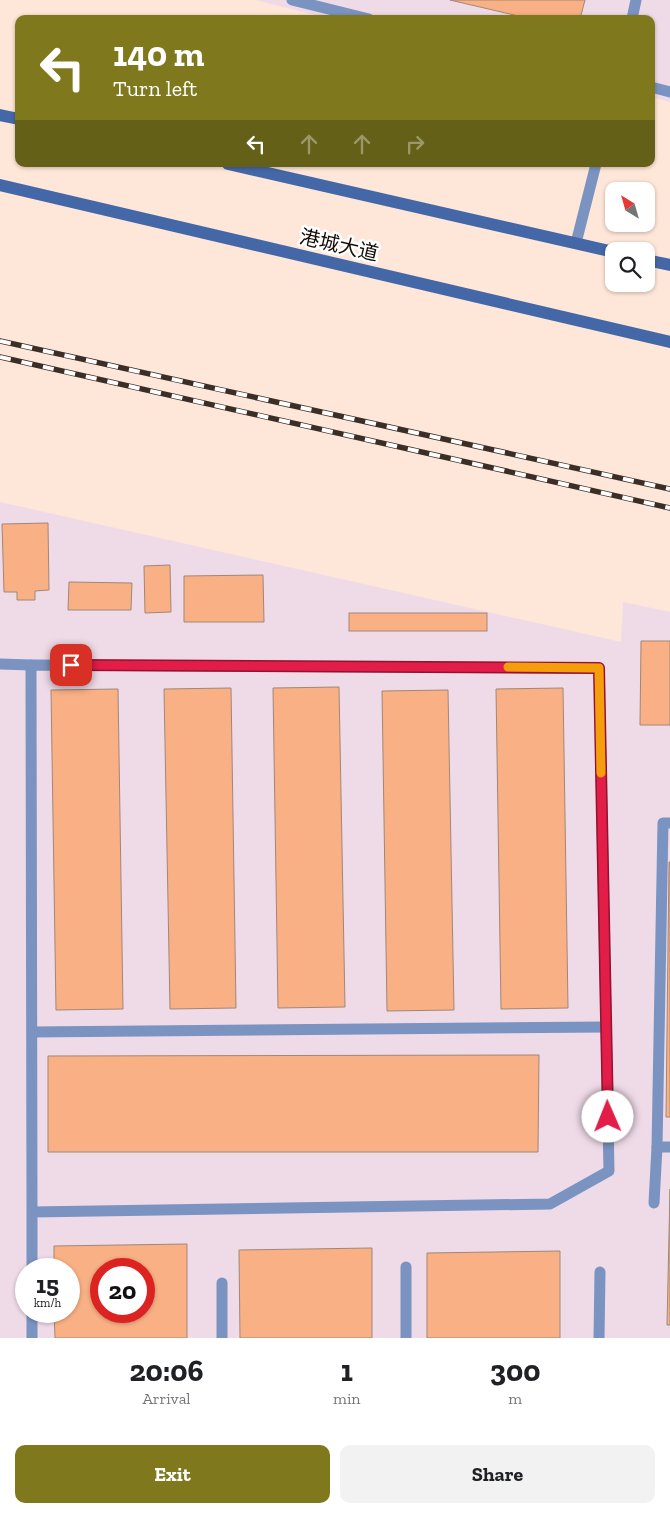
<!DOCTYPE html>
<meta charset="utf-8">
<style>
body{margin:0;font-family:"Zilla Slab","Noto Sans SC",serif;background:#f2f2f2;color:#202124;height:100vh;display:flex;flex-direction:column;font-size:19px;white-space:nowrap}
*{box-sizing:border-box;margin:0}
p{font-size:16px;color:#757577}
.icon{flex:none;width:28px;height:28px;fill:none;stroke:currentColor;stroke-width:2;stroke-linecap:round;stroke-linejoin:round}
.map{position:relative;height:1338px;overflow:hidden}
.sheet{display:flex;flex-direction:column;background:#fff;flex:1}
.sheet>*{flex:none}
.top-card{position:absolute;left:15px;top:15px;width:640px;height:152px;border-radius:10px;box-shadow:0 1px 4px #0004;background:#7f781d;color:#fff;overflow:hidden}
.needle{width:32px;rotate:323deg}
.buttons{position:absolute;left:605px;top:182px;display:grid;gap:10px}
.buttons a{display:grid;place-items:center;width:50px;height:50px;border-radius:10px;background:#fff;box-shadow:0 1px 4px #0004;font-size:25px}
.speed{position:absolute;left:15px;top:1258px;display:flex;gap:10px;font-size:25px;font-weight:700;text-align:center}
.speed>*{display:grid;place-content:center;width:65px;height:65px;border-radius:50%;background:#fff;box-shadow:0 1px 4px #0004;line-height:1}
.speed small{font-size:12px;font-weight:400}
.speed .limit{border:8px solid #d22;background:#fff;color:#111}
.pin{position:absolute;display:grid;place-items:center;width:42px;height:42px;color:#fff;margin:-21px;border-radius:10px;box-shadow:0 2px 8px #0006}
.me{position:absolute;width:55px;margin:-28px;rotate:359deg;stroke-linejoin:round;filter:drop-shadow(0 0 4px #0008)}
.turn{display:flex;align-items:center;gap:18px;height:105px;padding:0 15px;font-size:22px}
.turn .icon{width:65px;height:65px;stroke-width:2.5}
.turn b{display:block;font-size:35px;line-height:42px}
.lanes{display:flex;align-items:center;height:48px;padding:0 15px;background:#0003;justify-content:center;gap:25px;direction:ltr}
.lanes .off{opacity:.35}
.eta{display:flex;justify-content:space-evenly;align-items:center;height:85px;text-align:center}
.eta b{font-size:30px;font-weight:700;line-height:35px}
.cta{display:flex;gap:10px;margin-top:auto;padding:10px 15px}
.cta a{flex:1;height:58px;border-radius:10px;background:#7f781d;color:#fff;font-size:20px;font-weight:700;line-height:58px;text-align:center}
.cta a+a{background:#f2f2f2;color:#202124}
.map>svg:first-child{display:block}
.industrial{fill:#efdae8;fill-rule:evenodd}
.building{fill:#f9b084;stroke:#a18777;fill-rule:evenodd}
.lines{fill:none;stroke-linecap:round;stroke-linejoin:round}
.lane{stroke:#7a93c0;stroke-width:11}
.secondary{stroke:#4467a8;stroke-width:12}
.rail-casing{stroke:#3a2e27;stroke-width:5.5}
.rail{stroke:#fff;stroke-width:4;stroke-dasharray:11;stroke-linecap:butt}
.route-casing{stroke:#92132f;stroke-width:12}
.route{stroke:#e11d48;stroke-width:9}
.slow{stroke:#f59e0b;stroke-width:9}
.labels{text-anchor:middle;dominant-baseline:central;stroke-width:5;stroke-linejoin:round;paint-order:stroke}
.street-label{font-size:20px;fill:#160d07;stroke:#fff}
</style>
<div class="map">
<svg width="670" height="1338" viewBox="0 0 670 1338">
<rect width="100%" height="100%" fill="#fee6d8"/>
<g class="industrial">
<path d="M255,0h415v102l-19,-5v-78h-320z"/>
<path d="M0,502l621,140 2,-40 47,10v726h-670zM26,1269h43v42h-43zM101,1269h43v42h-43z"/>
</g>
<g class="building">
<path d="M450,0h135l-5,19h-49z"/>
<path d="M48,523l1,67 -14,1v9h-18v-8h-13l-2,-68z"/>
<path d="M170,565l1,47 -26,1 -1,-47z"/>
<path d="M263,575l1,47h-80v-46z"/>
<path d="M69,582l63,1 -1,27h-63z"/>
<rect x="349" y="613" width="138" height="18"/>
<path d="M641,641h29v84h-30z"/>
<path d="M339,687l6,320 -67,1 -5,-320z"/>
<path d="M231,688l5,320 -66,1 -6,-320z"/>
<path d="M563,688l5,320 -67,1 -5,-320z"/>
<path d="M118,689l5,320 -67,1 -5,-320z"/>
<path d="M448,690l6,320 -67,1 -5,-320z"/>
<path d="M669,862h1v255h-4z"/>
<path d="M539,1055l-1,97h-490v-96z"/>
<path d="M670,1189v136h-3z"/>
<path d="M187,1244v94h-132l-1,-27h15v-42h-15v-23zM101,1269h43v42h-43z"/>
<path d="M372,1248v90h-132l-1,-88z"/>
<path d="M560,1251v87h-133v-85z"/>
</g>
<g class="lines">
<g class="lane">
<path d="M292,0l77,19"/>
<path d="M632,19l4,-19"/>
<path d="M651,87l19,5"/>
<path d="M576,243l20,-79"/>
<path d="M0,664l31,1"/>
<path d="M670,823h-7l-6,324h13"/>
<path d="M32,1032l574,-5"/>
<path d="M654,1203l3,-56"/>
<path d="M32,1212l518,-8 59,-33 -10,-503 -568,-3 1,547v57"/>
<path d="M32,1311v27"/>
<path d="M222,1338v-55"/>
<path d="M406,1338v-71"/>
<path d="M599,1338l1,-66"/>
</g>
<g class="secondary">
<path d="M0,115l19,4"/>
<path d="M228,164l386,88"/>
<path d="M0,185l670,157"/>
<path d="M646,260l24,5"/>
</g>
<g class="rail-casing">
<g id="rail">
<path d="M0,341l670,148"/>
<path d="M0,357l670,151"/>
</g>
</g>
<use href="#rail" class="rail"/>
</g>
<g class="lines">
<g class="route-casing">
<path id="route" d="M71,665l528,3 9,449"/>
</g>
<use href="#route" class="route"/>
<path class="slow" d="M508,667l91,1 2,105"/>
</g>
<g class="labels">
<g class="street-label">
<text transform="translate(339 245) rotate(13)">港城大道</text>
</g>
</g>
</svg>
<div class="buttons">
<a><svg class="needle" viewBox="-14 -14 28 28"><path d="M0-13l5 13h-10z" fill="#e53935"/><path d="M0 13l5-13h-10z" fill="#757577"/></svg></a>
<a><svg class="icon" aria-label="search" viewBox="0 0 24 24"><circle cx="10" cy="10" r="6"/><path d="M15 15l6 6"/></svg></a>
</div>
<div class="speed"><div>15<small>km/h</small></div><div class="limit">20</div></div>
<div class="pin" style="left:71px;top:665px;background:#d93025"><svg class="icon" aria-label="arrive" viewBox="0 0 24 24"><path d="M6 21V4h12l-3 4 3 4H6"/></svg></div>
<svg class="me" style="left:608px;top:1117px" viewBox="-20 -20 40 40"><circle r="19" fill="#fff"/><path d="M0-13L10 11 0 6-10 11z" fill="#e11d48"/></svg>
<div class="top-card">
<div class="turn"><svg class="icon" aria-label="left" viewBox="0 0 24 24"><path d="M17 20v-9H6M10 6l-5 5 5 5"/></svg><div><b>140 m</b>Turn left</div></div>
<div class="lanes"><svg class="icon" aria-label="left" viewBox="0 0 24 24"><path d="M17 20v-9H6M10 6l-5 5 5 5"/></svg><svg class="icon off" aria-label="ahead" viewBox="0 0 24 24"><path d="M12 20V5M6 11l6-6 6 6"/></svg><svg class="icon off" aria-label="ahead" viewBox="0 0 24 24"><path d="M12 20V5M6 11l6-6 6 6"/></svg><svg class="icon off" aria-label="right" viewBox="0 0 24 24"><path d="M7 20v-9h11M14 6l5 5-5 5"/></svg></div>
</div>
</div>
<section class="sheet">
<div class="eta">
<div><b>20:06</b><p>Arrival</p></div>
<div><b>1</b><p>min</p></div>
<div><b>300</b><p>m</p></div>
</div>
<div class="cta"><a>Exit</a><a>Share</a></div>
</section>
